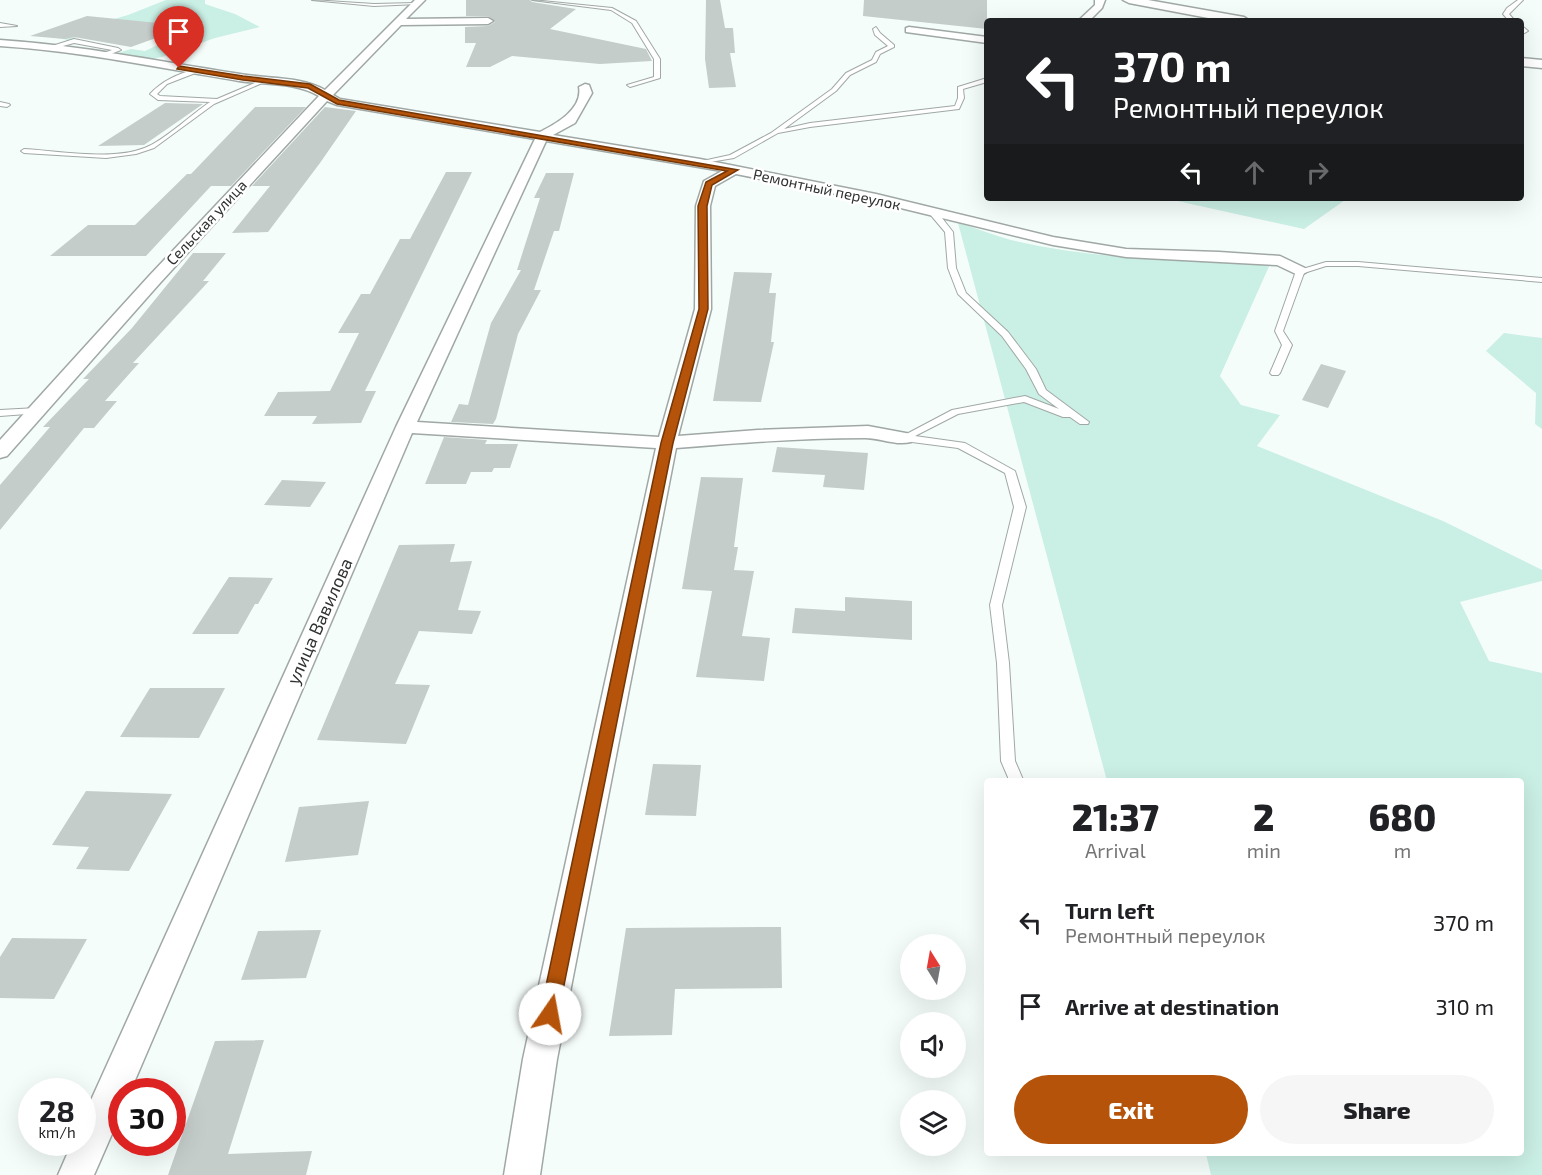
<!DOCTYPE html>
<meta charset="utf-8">
<style>
body{margin:0;font-family:"Exo 2",sans-serif;background:#f6f6f6;color:#202124;height:100vh;display:flex;flex-direction:column;font-size:22px;white-space:nowrap}
*{box-sizing:border-box;margin:0}
p{font-size:20px;color:#757577}
.icon{flex:none;width:33px;height:33px;fill:none;stroke:currentColor;stroke-width:2;stroke-linecap:round;stroke-linejoin:round}
.map{position:relative;flex:1;overflow:hidden}
.side{position:absolute;left:984px;top:778px;width:540px;height:378px;display:flex;flex-direction:column;background:#fff;border-radius:6px;box-shadow:0 6px 24px #0002}
.side>*{flex:none}
.guide{position:absolute;left:984px;top:18px;width:540px;height:183px;border-radius:6px;box-shadow:0 6px 24px #0002;background:#202124;color:#fff;overflow:hidden}
.needle{width:39px;rotate:349deg}
.buttons{position:absolute;left:900px;top:934px;display:grid;gap:12px}
.buttons a{display:grid;place-items:center;width:66px;height:66px;border-radius:50%;background:#fff;box-shadow:0 6px 24px #0002;font-size:30px}
.speed{position:absolute;left:18px;top:1078px;display:flex;gap:12px;font-size:30px;font-weight:700;text-align:center}
.speed>*{display:grid;place-content:center;width:78px;height:78px;border-radius:50%;background:#fff;box-shadow:0 6px 24px #0002;line-height:1}
.speed small{font-size:15px;font-weight:400}
.speed .limit{border:9px solid #d22;background:#fff;color:#111}
.pin{position:absolute;display:grid;place-items:center;width:51px;height:51px;color:#fff;margin:-62px -26px;border-radius:50% 50% 50% 0;rotate:-45deg;box-shadow:0 0 6px #0007}
.pin .icon{rotate:45deg}
.me{position:absolute;width:66px;margin:-33px;rotate:12deg;stroke-linejoin:round;filter:drop-shadow(0 0 4px #0008)}
.turn{display:flex;align-items:center;gap:21px;height:126px;padding:0 30px;font-size:27px}
.turn .icon{width:78px;height:78px;stroke-width:2.5}
.turn b{display:block;font-size:42px;line-height:51px}
.lanes{display:flex;align-items:center;height:57px;padding:0 30px;background:#0003;justify-content:center;gap:30px;direction:ltr}
.lanes .off{opacity:.35}
.eta{display:flex;justify-content:space-evenly;align-items:center;height:102px;text-align:center}
.eta b{font-size:36px;font-weight:800;line-height:42px}
.cta{display:flex;gap:12px;margin-top:auto;padding:12px 30px}
.cta a{flex:1;height:69px;border-radius:36px;background:#b45309;color:#fff;font-size:24px;font-weight:800;line-height:69px;text-align:center}
.cta a+a{background:#f6f6f6;color:#202124}
ul{padding:0;list-style:none}
li{display:flex;align-items:center;gap:18px;height:84px;padding:0 30px}
li div{flex:1}
li b{display:block;font-size:22px}
li em{font-style:normal}
.map>svg:first-child{display:block}
.green{fill:#caefe5}
.building{fill:#c5cdcb}
.lines{fill:none;stroke-linecap:round;stroke-linejoin:round}
.service-casing{stroke:#a0a8a5;stroke-width:2}
.minor-casing{stroke:#a0a8a5;stroke-width:3}
.tertiary-casing{stroke:#a0a8a5;stroke-width:3}
.service{fill:#fff;fill-rule:evenodd}
.minor{fill:#fff;fill-rule:evenodd}
.tertiary{fill:#fff;fill-rule:evenodd}
.route{fill:#b45309;stroke:#753606;stroke-width:1.5}
.labels{text-anchor:middle;dominant-baseline:central;stroke-width:5;stroke-linejoin:round;paint-order:stroke}
.far-street-label{font-size:15px;fill:#2f3231;stroke:#fff}
.street-label{font-size:18px;fill:#2f3231;stroke:#fff}
</style>
<div class="map">
<svg width="1542" height="1175" viewBox="0 0 1542 1175">
<rect width="100%" height="100%" fill="#f5fdfb"/>
<g class="green">
<path d="M166,0h39v4l30,10 25,13 -45,11 -53,19 -14,3 -36,-5 19,-6 14,2 59,-28h-26l-18,5 -58,1 -34,11 -17,-3 77,-22z"/>
<path d="M1164,198h184l-44,31z"/>
<path d="M958,223c18,5 35,12 53,17 85,20 173,21 260,22l-51,114 21,29 39,10 -23,31 186,75 99,49v11l-82,21 29,59 53,12v502h-331l-5,-21h315v-372l-414,-1z"/>
<path d="M1504,333l38,5v91l-7,-5 1,-31 -50,-42z"/>
</g>
<g class="building">
<path d="M466,0h64l2,2 44,7 -26,20 96,20 6,12 -52,3 -88,-8 -22,11h-24l10,-24h-11v-16l23,-1 7,-4 -7,-6h-22z"/>
<path d="M706,0h14l5,28h8l2,25h-5l6,34 -27,1 -4,-29z"/>
<path d="M864,0h123v29l-124,-13z"/>
<path d="M87,16l102,10 -58,21 -57,-10 -9,2 -35,-3z"/>
<path d="M165,103l38,1 -59,41 -46,1z"/>
<path d="M255,107h51l-75,79h-20l-65,70h-96l38,-31h47l52,-51h4z"/>
<path d="M325,107l31,4 -36,52 -52,69 -36,1 38,-47h-18z"/>
<path d="M446,172h26l-107,219h11l-15,32 -49,1 5,-8h-53l14,-24 52,-1 29,-58h-21l23,-39h9l30,-55h10z"/>
<path d="M546,173h28l-15,58h-5l-20,59h7l-23,44 -22,85 -3,5 -42,-2 8,-18 9,1 23,-82 30,-53h-4l23,-72h-6z"/>
<path d="M193,253h33l-23,28h6l-76,82h6l-34,38h12l-23,27h-10l-84,102v-45l50,-58h-7l46,-48h-6l49,-51z"/>
<path d="M734,272l38,1 -3,20h7l-5,49h3l-13,60 -48,-1z"/>
<path d="M1321,364l25,7 -18,37 -26,-8z"/>
<path d="M444,437l43,3 -2,4h33l-8,24h-16l-2,4h-21l-5,12h-41z"/>
<path d="M777,447l91,6 -4,37 -41,-3 2,-12 -53,-3z"/>
<path d="M701,477l42,1 -9,69h4l-4,23 20,1 -12,65 28,2 -6,43 -68,-4 16,-86 -30,-2z"/>
<path d="M282,480l44,2 -16,25 -46,-2z"/>
<path d="M455,544l-5,18 22,-1 -14,49 23,1 -9,23 -53,-3 -24,53 35,1 -24,59 -89,-4 82,-195z"/>
<path d="M229,577l44,1 -15,26h-3l-17,30h-46z"/>
<path d="M845,597l67,4v39l-120,-7 3,-25 50,3z"/>
<path d="M150,688h75l-26,50 -79,-1z"/>
<path d="M653,764l48,1 -5,51 -51,-1z"/>
<path d="M86,791l86,3 -43,77 -53,-2 13,-22 -37,-2z"/>
<path d="M369,801l-11,54 -73,7 14,-55z"/>
<path d="M781,927l1,61 -107,1 -3,46 -63,1 17,-108z"/>
<path d="M321,930l-15,48 -65,2 17,-49z"/>
<path d="M12,938l75,1 -33,60 -54,-1v-41z"/>
<path d="M264,1040l-36,114 84,-3 -6,24h-138l47,-134z"/>
</g>
<g class="lines">
<g class="service-casing">
<g id="service">
<path d="M312,0l62,4 42,-1 2,1 -44,2z"/>
<path d="M532,0l80,8 24,13 24,38v19l-30,9 -3,-2 27,-8v-18l-22,-36 -21,-13z"/>
<path d="M1518,0h5l-14,14 6,7h-6l-6,-7 4,-6z"/>
<path d="M0,23l17,3 -17,1z"/>
<path d="M1521,25l7,6 -7,4z"/>
<path d="M876,27l4,6 14,12v2l-14,7 -4,8 -26,13 -14,16 -52,38 26,-6 145,-17 3,-8v-11l29,-9v4l-24,7 1,9 -5,11 -149,18 -32,6 -44,25 -36,6v-2l32,-7 41,-22 61,-44 14,-16 26,-13 4,-8 12,-6 -13,-11 -2,-6z"/>
<path d="M74,39l44,9 3,2 -18,7 -2,-3 11,-4 -38,-7 -22,6 -3,-2z"/>
<path d="M196,69l2,3 -31,12 -10,10 3,2 57,3 47,-20 5,1 -55,24 -60,44 -18,6 -30,4 -82,-5 -3,-2 3,-2c36,2 93,13 125,-3 19,-9 43,-32 61,-44l-52,-2 -8,-6c13,-14 28,-20 46,-25z"/>
<path d="M0,102l9,2 1,1 -3,2 -7,-1z"/>
<path d="M929,209h6l18,23 3,36 10,25 42,39 28,37 10,21 43,32 -1,2h-8l-10,-7h-7l-39,-15 -66,12 -43,22 50,7 50,28 11,36 -24,98 7,58 6,98 9,21h-14l-9,-21 -4,-98 -7,-58 24,-98 -9,-34 -47,-25 -54,-7 -5,-3 53,-28 73,-14 34,13 -20,-15 -13,-25 -24,-33 -44,-42 -10,-26 -3,-36 -16,-19z"/>
<path d="M1326,262h32l184,16v4l-184,-16h-32l-22,7 -21,58 9,14 -12,28 -2,2h-6l-2,-2 12,-28 -7,-14 21,-60z"/>
<path d="M37,408l5,3 -2,2 -40,3v-6z"/>
</g>
</g>
<g class="minor-casing">
<g id="minor">
<path d="M415,0h10l-19,19 82,-1 5,3 -5,3 -87,1 -68,70 7,4 200,33c16,-8 43,-23 39,-45l6,-3 4,1 3,8 -17,30 -22,12 147,24 176,35 177,43 73,12 93,3 61,4 25,12 3,3 -8,5 -23,-11 -151,-8 -73,-12 -177,-43 -140,-28 -21,12 -5,20 1,103 -33,127 80,-6 110,-4 43,8 3,4 -3,4c-15,4 -31,-4 -46,-4 -63,0 -126,5 -189,10l-119,611 -17,116h-36l19,-116 133,-611 -244,-15 -282,659h-8v19l-28,64h-36l14,-32h10v-23l314,-693 139,-288 -198,-34 -10,-4 -167,182 -153,173 -7,2v-18l149,-164 170,-180c-23,-14 -53,-11 -80,-15 -79,-13 -159,-30 -239,-35v-6c81,5 160,22 240,34 28,5 61,2 85,16zM546,141l176,30 -18,10 -8,25 -1,103 -36,128 -242,-15z"/>
<path d="M1095,0h10l-3,8 -13,13h-11l17,-16z"/>
<path d="M909,27l78,10v6l-81,-11v-4z"/>
</g>
</g>
<g class="tertiary-casing">
<g id="tertiary">
<path d="M1123,0h25l96,17 6,4h-26l-95,-18z"/>
<path d="M1521,58l21,2v8l-21,-2z"/>
</g>
</g>
<use href="#service" class="service"/>
<use href="#minor" class="minor"/>
<use href="#tertiary" class="tertiary"/>
</g>
<path class="route" d="M179,66l64,10 67,8 29,16 399,70 -26,15 -5,21 1,103 -35,134 -116,577 -7,3 -7,-3 -3,-6 121,-571 38,-134 -1,-103 8,-24 21,-11 -390,-67 -29,-16 -65,-8 -66,-11z"/>
<g class="labels">
<g class="far-street-label">
<text transform="translate(827 189) rotate(12)">Ремонтный переулок</text>
<text transform="translate(206 222) rotate(-47)">Сельская улица</text>
</g>
<g class="street-label">
<text transform="translate(319 621) rotate(-66)">улица Вавилова</text>
</g>
</g>
</svg>
<div class="buttons">
<a><svg class="needle" viewBox="-14 -14 28 28"><path d="M0-13l5 13h-10z" fill="#e53935"/><path d="M0 13l5-13h-10z" fill="#757577"/></svg></a>
<a><svg class="icon" aria-label="sound" viewBox="0 0 24 24"><path d="M4 9h4l5-4v14l-5-4H4zM17 9q2 3 0 6"/></svg></a>
<a><svg class="icon" aria-label="layers" viewBox="0 0 24 24"><path d="M12 4l9 5-9 5-9-5zM3 14l9 5 9-5"/></svg></a>
</div>
<div class="speed"><div>28<small>km/h</small></div><div class="limit">30</div></div>
<div class="pin" style="left:179px;top:68px;background:#d93025"><svg class="icon" aria-label="arrive" viewBox="0 0 24 24"><path d="M6 21V4h12l-3 4 3 4H6"/></svg></div>
<svg class="me" style="left:550px;top:1014px" viewBox="-20 -20 40 40"><circle r="19" fill="#fff"/><path d="M0-13L10 11 0 6-10 11z" fill="#b45309"/></svg>
<div class="guide">
<div class="turn"><svg class="icon" aria-label="left" viewBox="0 0 24 24"><path d="M17 20v-9H6M10 6l-5 5 5 5"/></svg><div><b>370 m</b>Ремонтный переулок</div></div>
<div class="lanes"><svg class="icon" aria-label="left" viewBox="0 0 24 24"><path d="M17 20v-9H6M10 6l-5 5 5 5"/></svg><svg class="icon off" aria-label="ahead" viewBox="0 0 24 24"><path d="M12 20V5M6 11l6-6 6 6"/></svg><svg class="icon off" aria-label="right" viewBox="0 0 24 24"><path d="M7 20v-9h11M14 6l5 5-5 5"/></svg></div>
</div>
<section class="side">
<div class="eta">
<div><b>21:37</b><p>Arrival</p></div>
<div><b>2</b><p>min</p></div>
<div><b>680</b><p>m</p></div>
</div>
<ul>
<li><svg class="icon" aria-label="left" viewBox="0 0 24 24"><path d="M17 20v-9H6M10 6l-5 5 5 5"/></svg><div><b>Turn left</b><p>Ремонтный переулок</p></div><em>370 m</em></li>
<li><svg class="icon" aria-label="arrive" viewBox="0 0 24 24"><path d="M6 21V4h12l-3 4 3 4H6"/></svg><div><b>Arrive at destination</b></div><em>310 m</em></li>
</ul>
<div class="cta"><a>Exit</a><a>Share</a></div>
</section>
</div>
